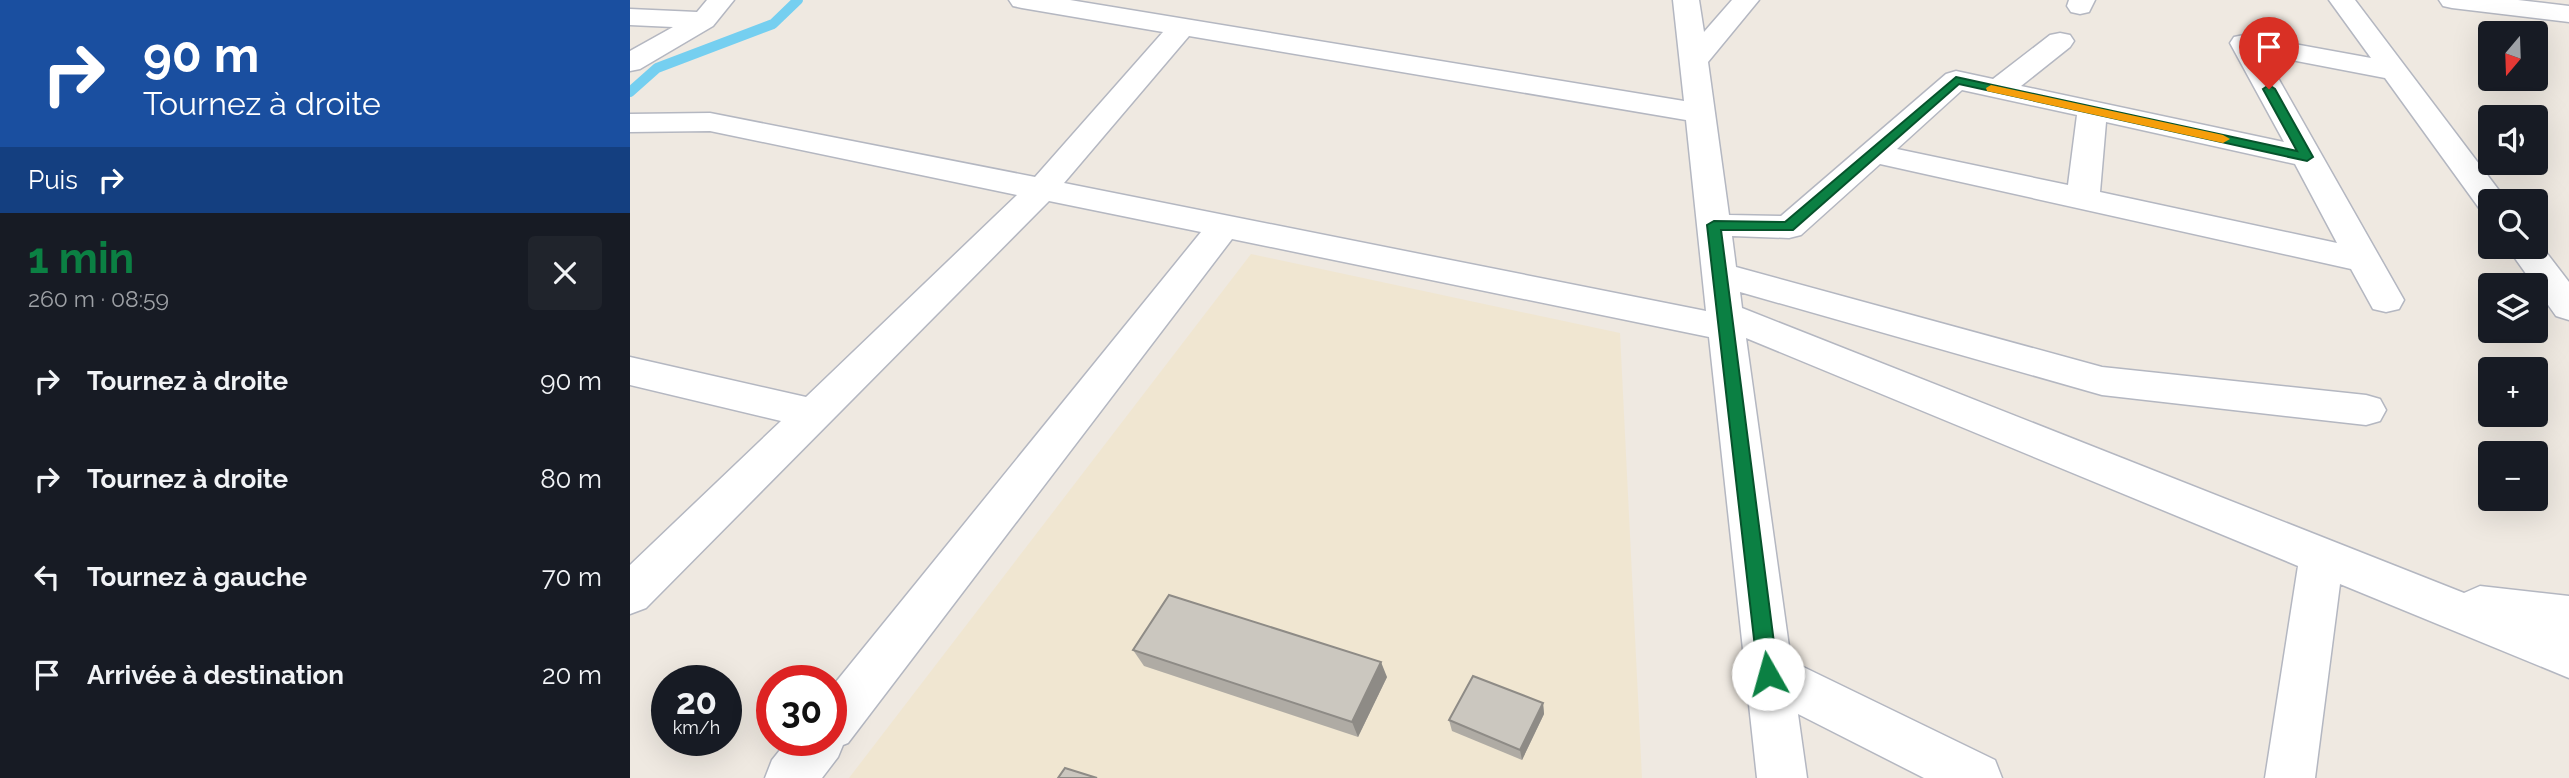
<!DOCTYPE html>
<html lang="fr">
<meta charset="utf-8">
<style>
body{margin:0;font-family:Raleway,sans-serif;background:#20242c;color:#f1f3f6;height:100vh;display:flex;flex-direction:column;font-size:26px;white-space:nowrap}
*{box-sizing:border-box;margin:0}
p{font-size:23px;color:#9ea1a6}
.icon{flex:none;width:38px;height:38px;fill:none;stroke:currentColor;stroke-width:2;stroke-linecap:round;stroke-linejoin:round}
.map{position:relative;flex:1;overflow:hidden}
.panel{display:flex;flex-direction:column;background:#171b24;width:630px}
.panel>*{flex:none}
.banner{background:#1a4fa0;color:#fff;overflow:hidden}
.needle{width:46px;rotate:199deg}
.controls{position:absolute;left:1848px;top:21px;display:grid;gap:14px}
.controls a{display:grid;place-items:center;width:70px;height:70px;border-radius:7px;background:#171b24;box-shadow:0 7px 28px #0002;font-size:35px}
.speed{position:absolute;left:21px;top:665px;display:flex;gap:14px;font-size:35px;font-weight:700;text-align:center}
.speed>*{display:grid;place-content:center;width:91px;height:91px;border-radius:50%;background:#171b24;box-shadow:0 7px 28px #0002;line-height:1}
.speed small{font-size:18px;font-weight:400}
.speed .limit{border:10px solid #d22;background:#fff;color:#111}
.pin{position:absolute;display:grid;place-items:center;width:60px;height:60px;color:#fff;margin:-72px -30px;border-radius:50% 50% 50% 0;rotate:-45deg;box-shadow:0 0 7px #0007}
.pin .icon{rotate:45deg}
.me{position:absolute;width:77px;margin:-38px;rotate:353deg;stroke-linejoin:round;filter:drop-shadow(0 0 5px #0008)}
.turn{display:flex;align-items:center;gap:24px;height:147px;padding:0 28px;font-size:32px}
.turn .icon{width:91px;height:91px;stroke-width:2.5}
.turn b{display:block;font-size:49px;line-height:60px}
.then{display:flex;align-items:center;height:66px;padding:0 28px;background:#0003;gap:14px;font-size:26px}
.round{display:grid;place-items:center;flex:none;width:74px;height:74px;border-radius:7px;background:#20242c}
.headline{display:flex;align-items:center;justify-content:space-between;height:119px;padding:0 28px}
h1{font-size:42px;font-weight:700;line-height:52px;color:#0b8043}
ul{padding:0;list-style:none}
li{display:flex;align-items:center;gap:21px;height:98px;padding:0 28px}
li div{flex:1}
li b{display:block;font-size:26px}
li em{font-style:normal}
main{display:flex;flex:1;min-height:0}
.map>svg:first-child{display:block}
.education{fill:#f0e6d1}
.lines{fill:none;stroke-linecap:round;stroke-linejoin:round}
.stream{stroke:#75cff0;stroke-width:10}
.street-casing{stroke:#b4b7c1;stroke-width:3}
.street{fill:#fff;fill-rule:evenodd}
.wall{fill:#afaba4}
.shaded-wall{fill:#8e8b86}
.building{fill:#cbc7bf;stroke:#8e8b86;stroke-width:2}
.route{fill:#0b8043;stroke:#07532c;stroke-width:2}
.slow{fill:#f59e0b}
</style>
<main>
<section class="panel">
<div class="banner">
<div class="turn"><svg class="icon" aria-label="right" viewBox="0 0 24 24"><path d="M7 20v-9h11M14 6l5 5-5 5"/></svg><div><b>90 m</b>Tournez à droite</div></div>
<div class="then">Puis<svg class="icon" aria-label="right" viewBox="0 0 24 24"><path d="M7 20v-9h11M14 6l5 5-5 5"/></svg></div>
</div>
<div class="headline"><div><h1>1 min</h1><p>260 m · 08:59</p></div><a class="round"><svg class="icon" aria-label="close" viewBox="0 0 24 24"><path d="M6 6l12 12M18 6L6 18"/></svg></a></div>
<ul>
<li><svg class="icon" aria-label="right" viewBox="0 0 24 24"><path d="M7 20v-9h11M14 6l5 5-5 5"/></svg><div><b>Tournez à droite</b></div><em>90 m</em></li>
<li><svg class="icon" aria-label="right" viewBox="0 0 24 24"><path d="M7 20v-9h11M14 6l5 5-5 5"/></svg><div><b>Tournez à droite</b></div><em>80 m</em></li>
<li><svg class="icon" aria-label="left" viewBox="0 0 24 24"><path d="M17 20v-9H6M10 6l-5 5 5 5"/></svg><div><b>Tournez à gauche</b></div><em>70 m</em></li>
<li><svg class="icon" aria-label="arrive" viewBox="0 0 24 24"><path d="M6 21V4h12l-3 4 3 4H6"/></svg><div><b>Arrivée à destination</b></div><em>20 m</em></li>
</ul>
</section>
<div class="map">
<svg width="1939" height="778" viewBox="0 0 1939 778">
<rect width="100%" height="100%" fill="#efe9e1"/>
<path class="education" d="M621,254l369,79 22,445h-793z"/>
<g class="lines">
<path class="stream" d="M0,92l27,-24 116,-44 25,-24"/>
<g class="street-casing">
<g id="street">
<path d="M77,0h27l-21,26 -73,43 -10,2v-20l43,-24 -43,-2v-16l67,3z"/>
<path d="M379,0h61l614,101 -11,-101h26l5,32 28,-32h27l-51,62 21,153 52,1 165,-142 10,-3 37,8 57,-44 10,-2 10,2 4,6 -4,6 -49,39 263,56 -54,-99 4,-6 10,-2 127,23 -42,-58h26l152,201h-17v10l-11,-3 -94,-130 -120,-23 139,245 -5,9 -13,3 -13,-3 -22,-40 -471,-105 -79,71 -12,3 -57,-2 4,31 366,100 264,28 14,4 6,11 -6,11 -14,4 -264,-30 -362,-103 2,16 722,285 16,-7 89,10v82l-229,-94 -25,194h-50l33,-212 -552,-228 45,323 204,99 7,18h-78l-126,-64 9,64h-50l-48,-441 -477,-98 -384,504 -5,2 -5,12 -16,21h-57l7,-18 16,-20h43v-52l370,-456 -152,-31 -403,407 -16,6v-49l151,-144 -151,-36v-28l176,40 211,-202 -307,-64 -80,1v-18l80,-1 325,64 128,-145 -141,-24 -9,-2zM559,36l497,84 20,191 -642,-128zM1332,90l115,25 -9,70 -171,-36zM1476,122l189,42 42,79 -237,-51z"/>
<path d="M1439,0h26l-6,12 -9,2 -9,-2 -4,-6z"/>
<path d="M1809,0h79l51,6v16l-117,-14 -9,-2z"/>
<path d="M1906,239l33,43v38l-13,-4 -49,-69h29z"/>
</g>
</g>
<use href="#street" class="street"/>
</g>
<g class="wall">
<path d="M503,650l254,27 -29,60 -214,-71z"/>
<path d="M913,703l1,11 -22,46 -70,-29 -3,-11z"/>
</g>
<g class="shaded-wall">
<path d="M751,662l6,15 -29,60 -6,-15z"/>
<path d="M913,703l1,11 -22,46 -2,-10z"/>
</g>
<g class="building">
<path d="M539,595l212,67 -29,60 -219,-72z"/>
<path d="M843,676l70,27 -23,47 -71,-30z"/>
<path d="M435,768l32,10h-39z"/>
</g>
<path class="route" d="M1326,77l341,74 -34,-62 6,-4 6,4 38,68 -6,4 -348,-77 -166,146h-72l57,444 -3,7 -7,2 -7,-2 -3,-7 -51,-449 7,-4 71,1z"/>
<path class="slow" d="M1361,85l232,50 7,4 -7,4 -236,-52 -1,-3z"/>
</svg>
<div class="controls">
<a><svg class="needle" viewBox="-14 -14 28 28"><path d="M0-13l5 13h-10z" fill="#e53935"/><path d="M0 13l5-13h-10z" fill="#9ea1a6"/></svg></a>
<a><svg class="icon" aria-label="sound" viewBox="0 0 24 24"><path d="M4 9h4l5-4v14l-5-4H4zM17 9q2 3 0 6"/></svg></a>
<a><svg class="icon" aria-label="search" viewBox="0 0 24 24"><circle cx="10" cy="10" r="6"/><path d="M15 15l6 6"/></svg></a>
<a><svg class="icon" aria-label="layers" viewBox="0 0 24 24"><path d="M12 4l9 5-9 5-9-5zM3 14l9 5 9-5"/></svg></a>
<a>+</a>
<a>−</a>
</div>
<div class="speed"><div>20<small>km/h</small></div><div class="limit">30</div></div>
<div class="pin" style="left:1639px;top:89px;background:#d93025"><svg class="icon" aria-label="arrive" viewBox="0 0 24 24"><path d="M6 21V4h12l-3 4 3 4H6"/></svg></div>
<svg class="me" style="left:1138px;top:674px" viewBox="-20 -20 40 40"><circle r="19" fill="#fff"/><path d="M0-13L10 11 0 6-10 11z" fill="#0b8043"/></svg>
</div>
</main>
